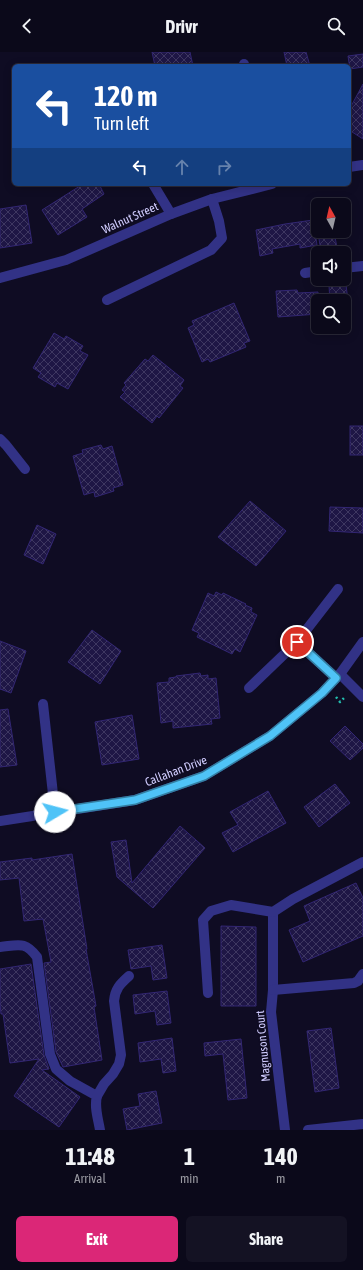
<!DOCTYPE html>
<style>
body{margin:0;font-family:"Asap Condensed",sans-serif;background:#141223;color:#f1f3f6;height:100vh;display:flex;flex-direction:column;font-size:15px;white-space:nowrap}
*{box-sizing:border-box;margin:0}
p{font-size:13px;color:#9a9aa2}
.icon{flex:none;width:22px;height:22px;fill:none;stroke:currentColor;stroke-width:2;stroke-linecap:round;stroke-linejoin:round}
.map{position:relative;height:1078px;overflow:hidden}
.side{display:flex;flex-direction:column;background:#0b091a;flex:1}
.side>*{flex:none}
.hud{position:absolute;left:12px;top:12px;width:339px;height:122px;border-radius:6px;box-shadow:0 2px 10px #0003,0 0 0 1px #2b2a39;background:#1a4fa0;color:#fff;overflow:hidden}
.needle{width:26px;rotate:352deg}
.tools{position:absolute;left:311px;top:146px;display:grid;gap:8px}
.tools a{display:grid;place-items:center;width:40px;height:40px;border-radius:6px;background:#0b091a;box-shadow:0 2px 10px #0003,0 0 0 1px #2b2a39;font-size:20px}
.pin{position:absolute;display:grid;place-items:center;width:34px;height:34px;color:#fff;margin:-17px;border:2px solid #fff;border-radius:50%;box-shadow:0 1px 4px #0007}
.me{position:absolute;width:44px;margin:-22px;rotate:82deg;stroke-linejoin:round;filter:drop-shadow(0 0 3px #0008)}
.turn{display:flex;align-items:center;gap:14px;height:84px;padding:0 16px;font-size:18px}
.turn .icon{width:52px;height:52px;stroke-width:2.5}
.turn b{display:block;font-size:28px;line-height:34px}
.lanes{display:flex;align-items:center;height:38px;padding:0 16px;background:#0003;justify-content:center;gap:20px;direction:ltr}
.lanes .off{opacity:.35}
.eta{display:flex;justify-content:space-evenly;align-items:center;height:68px;text-align:center}
.eta b{font-size:24px;font-weight:700;line-height:28px}
.cta{display:flex;gap:8px;margin-top:auto;padding:8px 16px}
.cta a{flex:1;height:46px;border-radius:6px;background:#db2777;color:#fff;font-size:16px;font-weight:700;line-height:46px;text-align:center}
.cta a+a{background:#141223;color:#f1f3f6}
header{display:flex;justify-content:space-between;align-items:center;height:52px;padding:0 16px;background:#0b091a;font-size:18px;font-weight:700}
.map>svg:first-child{display:block}
.building{fill:url(#building-cross-hatch);stroke:#322673}
.lines{fill:none;stroke-linecap:round;stroke-linejoin:round}
.path{stroke:#23bdae;stroke-width:2.5;stroke-dasharray:2 3;stroke-linecap:butt}
.minor{stroke:#323286;stroke-width:10}
.route-casing{stroke:#337fa1;stroke-width:10}
.route{stroke:#4fc3f7;stroke-width:7}
.labels{text-anchor:middle;dominant-baseline:central;stroke-width:3;stroke-linejoin:round;paint-order:stroke}
.street-label{font-size:12px;fill:#d1cdff;stroke:#0f0c23}
</style>
<header><svg class="icon" aria-label="back" viewBox="0 0 24 24"><path d="M15 5l-7 7 7 7"/></svg>Drivr<svg class="icon" aria-label="search" viewBox="0 0 24 24"><circle cx="10" cy="10" r="6"/><path d="M15 15l6 6"/></svg></header>
<div class="map">
<svg width="363" height="1078" viewBox="0 0 363 1078">
<defs>
<pattern id="building-cross-hatch" width="8" height="8" patternUnits="userSpaceOnUse"><rect width="8" height="8" fill="#1e1645"/><path d="M0 0l8 8M0 8l8-8" fill="none" stroke="#3e3761"/></pattern>
</defs>
<rect width="100%" height="100%" fill="#0f0c23"/>
<g class="building">
<path d="M152,0h38l3,14h-38z"/>
<path d="M284,0h22l4,14h-23z"/>
<path d="M363,2v13l-13,2 -2,-13z"/>
<path d="M363,32v55l-14,-9v-20z"/>
<path d="M83,132h16l5,10 -22,15 5,8 -29,18 -16,-25z"/>
<path d="M26,153l6,38 -32,5v-39z"/>
<path d="M313,168l4,25 -17,3v-4l-28,5 1,4 -13,3 -4,-26 29,-6z"/>
<path d="M334,179l3,17 -16,3 -3,-18z"/>
<path d="M346,233l2,16h-18l-1,-15z"/>
<path d="M297,238l1,3 20,-1v22l-40,3 -2,-26z"/>
<path d="M234,251l16,38 -6,2 2,4 -36,15 -2,-3 -6,3 -14,-34 6,-3 -2,-4z"/>
<path d="M54,281l10,6 2,-3 17,10 -3,5 8,4 -20,34 -11,-6 -2,4 -17,-10 3,-4 -8,-5z"/>
<path d="M153,303l31,25 -4,6 3,2 -24,30 -2,-2 -5,7 -32,-26 5,-5 -3,-2 4,-5 -2,-2 21,-24 3,2z"/>
<rect x="350" y="374" width="13" height="29"/>
<path d="M101,393l2,4 9,-3 11,39 -10,3 1,3 -19,6 -1,-5 -10,3 -11,-39 10,-3 -1,-3z"/>
<path d="M250,449l36,30 -30,35 -38,-29z"/>
<path d="M330,455l33,1v25l-34,-2z"/>
<path d="M37,473l19,9 -13,30 -19,-9z"/>
<path d="M216,540l6,3 1,-2 23,11 -1,1 7,3 -1,4 6,3 -17,37 -5,-3 -3,5 -35,-17 2,-4 -7,-3 16,-37 6,3z"/>
<path d="M92,578l29,21 -21,33 -32,-22z"/>
<path d="M0,589l26,10 -15,42 -11,-4z"/>
<path d="M200,621l1,3 7,-1v4l8,-1 4,40 -9,1 1,5 -39,4v-7l-12,2 -4,-40 12,-1v-4l7,-1v-1z"/>
<path d="M8,657l9,56 -17,2v-57z"/>
<path d="M132,663l7,44 -37,6 -7,-43z"/>
<path d="M345,674l18,18v4l-13,12 -20,-19z"/>
<path d="M335,732l15,19 -31,24 -15,-20z"/>
<path d="M268,739l18,32 -53,29 -11,-19 16,-8 -8,-13z"/>
<path d="M180,774l25,22 -52,60 -36,-31 -6,-35 15,-2 6,43z"/>
<path d="M72,802l15,95h-1l10,57 -2,1 8,53 -39,7 -7,-15 -12,-89 7,-1 -8,-43 -19,2 -5,-43 -19,2v-18l32,-4v2z"/>
<path d="M356,831l7,15v38l-60,26 -14,-32 21,-9 -6,-15z"/>
<path d="M221,874l35,1v79h-35z"/>
<path d="M162,893l5,33 -14,2 -2,-14 -20,3 -3,-19z"/>
<path d="M31,912l13,91 5,14 -7,1 38,27 -21,30 -45,-31 25,-37 -29,4 -7,-49h-2l-1,-10v-35z"/>
<path d="M167,939l4,32 -14,2 -2,-14 -20,3 -2,-19z"/>
<path d="M331,976l8,60 -24,4 -8,-61z"/>
<path d="M172,986l4,33 -13,2 -2,-14 -21,3 -2,-19z"/>
<path d="M241,987l6,59 -19,2 -5,-46 -18,2 -1,-13z"/>
<path d="M156,1039l6,32 -35,7 -4,-21 17,-3 -2,-12z"/>
</g>
<g class="lines">
<path class="path" d="M336,645l4,5 5,-5"/>
<g class="minor">
<path d="M244,12v2"/>
<path d="M349,115l14,-2"/>
<path d="M153,132l18,30"/>
<path d="M344,216l19,-2"/>
<path d="M305,221l13,-2"/>
<path d="M0,226l66,-18 105,-46 41,-15 60,-15"/>
<path d="M107,248l104,-50 11,-12 -3,-17 -7,-22"/>
<path d="M0,387l6,6 19,24"/>
<path d="M297,590l41,-53"/>
<path d="M340,622l23,23"/>
<path d="M249,636l48,-46 39,36"/>
<path d="M43,652l12,108"/>
<path d="M0,769l135,-21 69,-24 66,-40 52,-43 18,-19 23,-32"/>
<path d="M273,860v78l-2,22 14,118"/>
<path d="M0,895c19,-2 25,-6 37,10l13,97 6,15 14,12 27,15c-3,11 1,22 3,34"/>
<path d="M273,938l81,-7 4,-2 5,-7"/>
<path d="M208,941l-5,-73 8,-9 20,-6 42,7 20,-13 70,-37"/>
<path d="M97,1044l7,-12 9,-10 6,-10 2,-9 -7,-54c1,-12 6,-17 15,-25"/>
<path d="M308,1078l55,-6"/>
</g>
</g>
<g class="lines">
<g class="route-casing">
<path id="route" d="M55,760l80,-12 69,-24 66,-40 52,-43 14,-15 -39,-36"/>
</g>
<use href="#route" class="route"/>
</g>
<g class="labels">
<g class="street-label">
<text transform="translate(130 166) rotate(-24)">Walnut Street</text>
<text transform="translate(176 719) rotate(-21)">Callahan Drive</text>
<text transform="translate(263 994) rotate(-95)">Magnuson Court</text>
</g>
</g>
</svg>
<div class="tools">
<a><svg class="needle" viewBox="-14 -14 28 28"><path d="M0-13l5 13h-10z" fill="#e53935"/><path d="M0 13l5-13h-10z" fill="#9a9aa2"/></svg></a>
<a><svg class="icon" aria-label="sound" viewBox="0 0 24 24"><path d="M4 9h4l5-4v14l-5-4H4zM17 9q2 3 0 6"/></svg></a>
<a><svg class="icon" aria-label="search" viewBox="0 0 24 24"><circle cx="10" cy="10" r="6"/><path d="M15 15l6 6"/></svg></a>
</div>
<div class="pin" style="left:297px;top:590px;background:#d93025"><svg class="icon" aria-label="arrive" viewBox="0 0 24 24"><path d="M6 21V4h12l-3 4 3 4H6"/></svg></div>
<svg class="me" style="left:55px;top:760px" viewBox="-20 -20 40 40"><circle r="19" fill="#fff"/><path d="M0-13L10 11 0 6-10 11z" fill="#4fc3f7"/></svg>
<div class="hud">
<div class="turn"><svg class="icon" aria-label="left" viewBox="0 0 24 24"><path d="M17 20v-9H6M10 6l-5 5 5 5"/></svg><div><b>120 m</b>Turn left</div></div>
<div class="lanes"><svg class="icon" aria-label="left" viewBox="0 0 24 24"><path d="M17 20v-9H6M10 6l-5 5 5 5"/></svg><svg class="icon off" aria-label="ahead" viewBox="0 0 24 24"><path d="M12 20V5M6 11l6-6 6 6"/></svg><svg class="icon off" aria-label="right" viewBox="0 0 24 24"><path d="M7 20v-9h11M14 6l5 5-5 5"/></svg></div>
</div>
</div>
<section class="side">
<div class="eta">
<div><b>11:48</b><p>Arrival</p></div>
<div><b>1</b><p>min</p></div>
<div><b>140</b><p>m</p></div>
</div>
<div class="cta"><a>Exit</a><a>Share</a></div>
</section>
